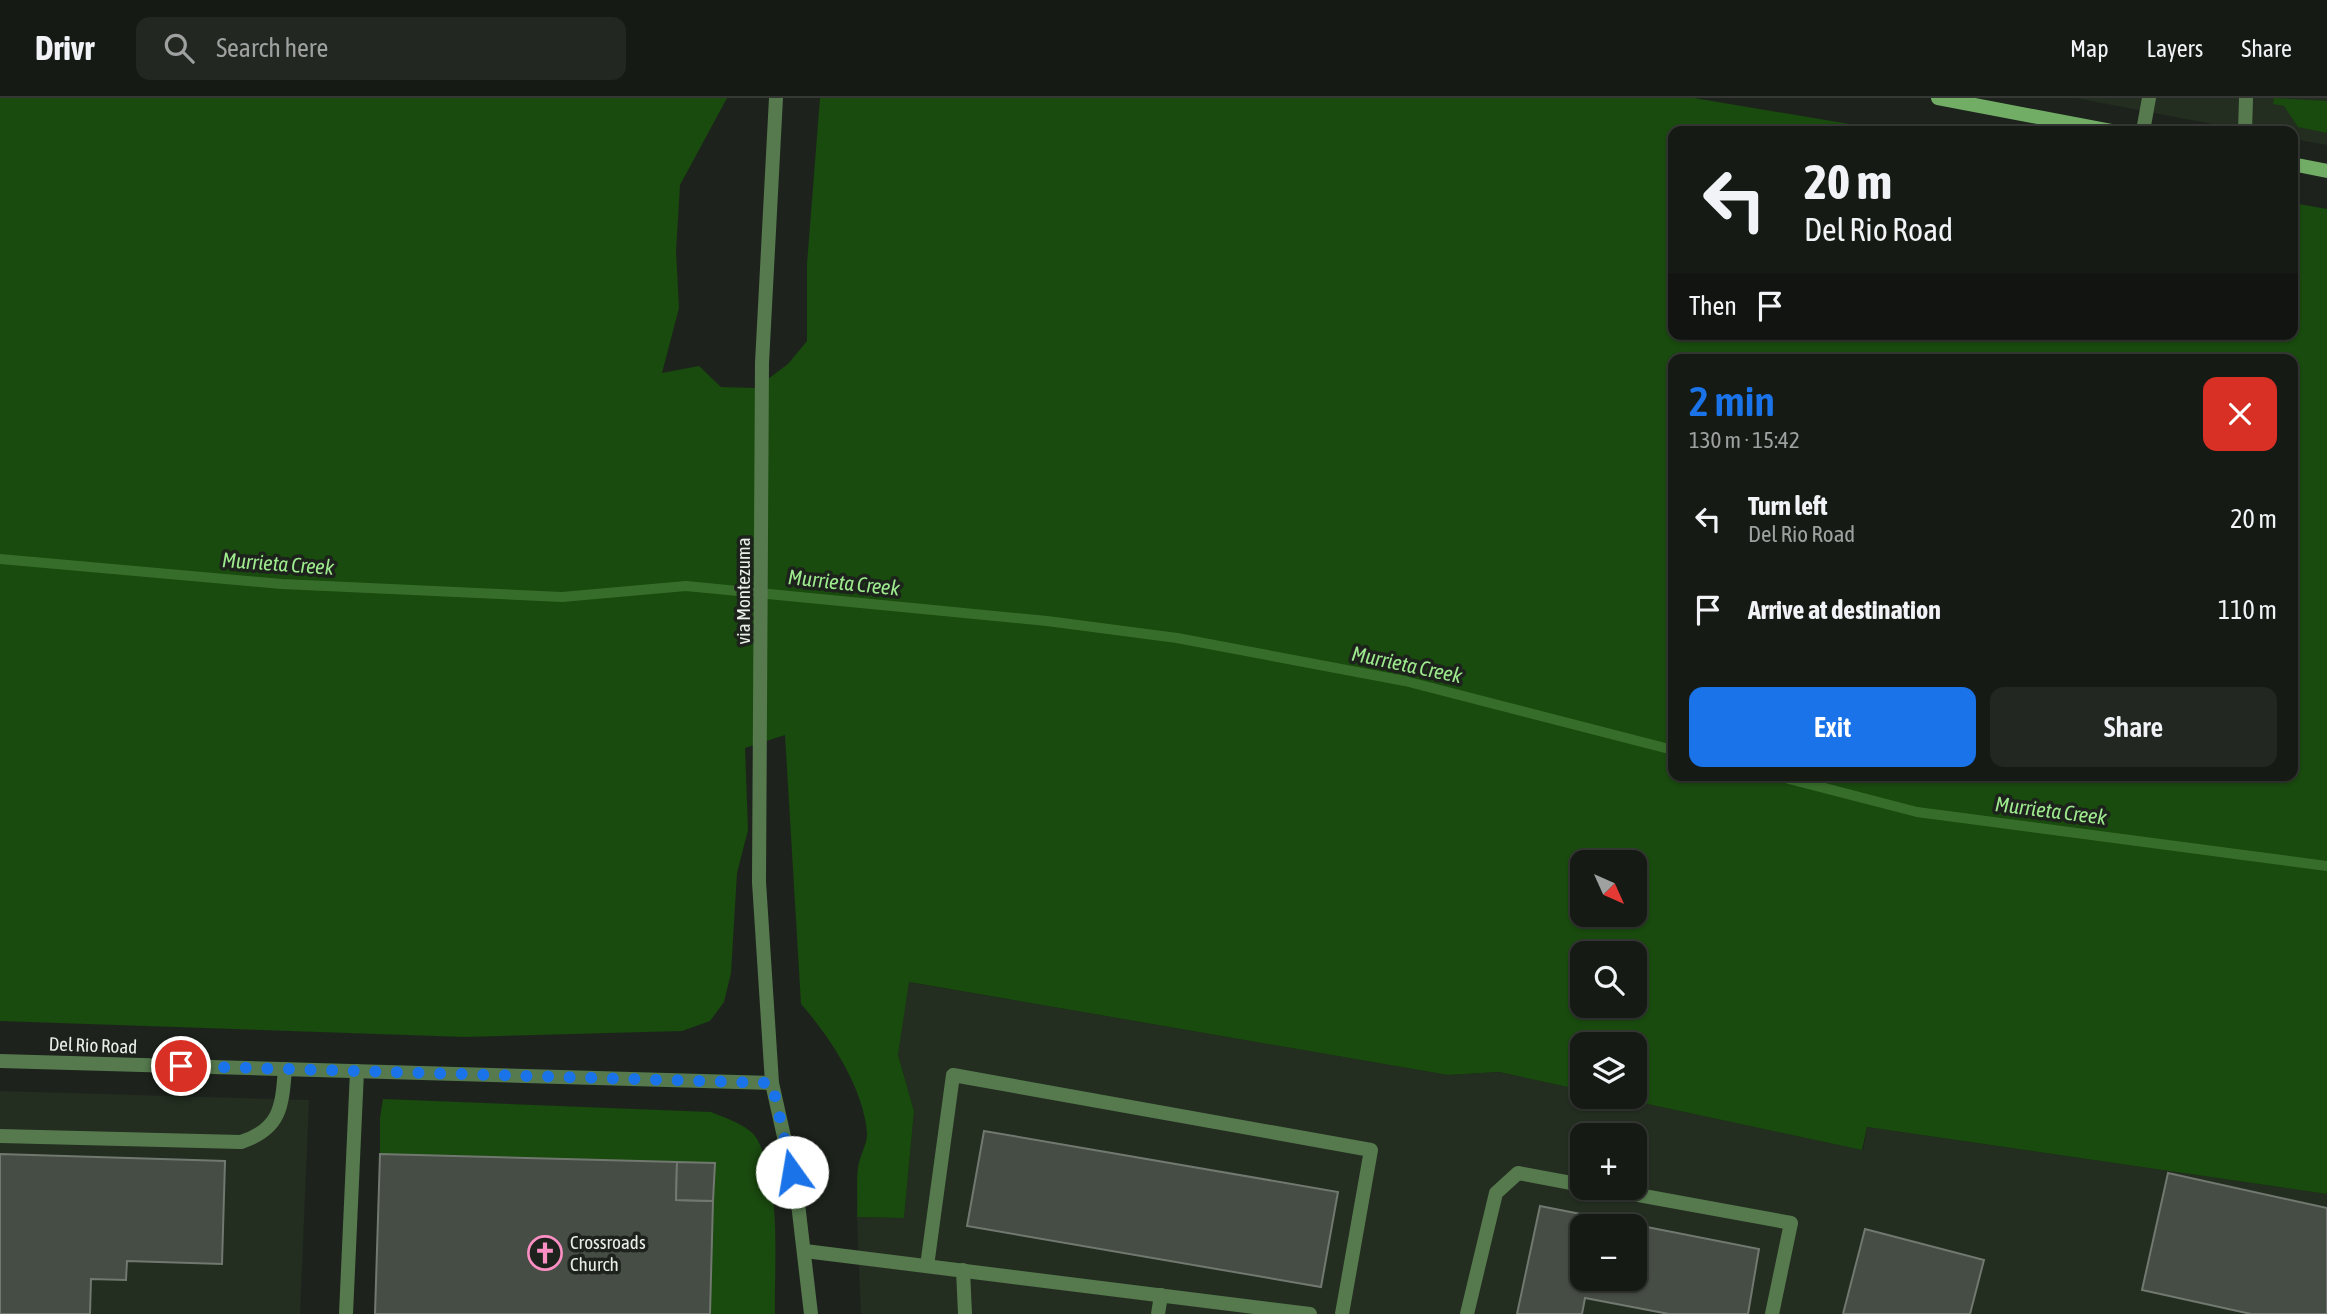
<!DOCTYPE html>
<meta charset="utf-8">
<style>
body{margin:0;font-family:"Asap Condensed",sans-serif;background:#232722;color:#f1f3f6;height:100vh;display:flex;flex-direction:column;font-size:26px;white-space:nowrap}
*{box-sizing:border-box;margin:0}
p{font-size:23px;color:#9ea1a0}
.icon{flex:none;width:38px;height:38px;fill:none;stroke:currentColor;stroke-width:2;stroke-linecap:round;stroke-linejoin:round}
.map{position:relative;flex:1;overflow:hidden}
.details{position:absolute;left:1668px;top:256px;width:630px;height:427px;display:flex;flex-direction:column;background:#161a15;border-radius:14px;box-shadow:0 2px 5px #0004,0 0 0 2px #353834}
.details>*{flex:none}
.banner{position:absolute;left:1668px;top:28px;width:630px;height:214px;border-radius:14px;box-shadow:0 2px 5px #0004,0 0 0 2px #353834;background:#161a15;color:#f1f3f6;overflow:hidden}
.needle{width:46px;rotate:135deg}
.fabs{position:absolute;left:1570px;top:752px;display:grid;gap:14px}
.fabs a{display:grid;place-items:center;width:77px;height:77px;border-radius:14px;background:#161a15;box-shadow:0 2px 5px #0004,0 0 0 2px #353834;font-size:35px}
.pin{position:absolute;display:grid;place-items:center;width:60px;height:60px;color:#fff;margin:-30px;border:4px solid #fff;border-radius:50%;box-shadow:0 2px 7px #0007}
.me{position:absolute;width:77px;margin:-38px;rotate:347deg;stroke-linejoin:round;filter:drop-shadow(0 0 5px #0008)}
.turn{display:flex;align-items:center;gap:24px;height:147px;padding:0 21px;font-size:32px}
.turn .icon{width:91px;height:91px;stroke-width:2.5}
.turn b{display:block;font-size:49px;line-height:60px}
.then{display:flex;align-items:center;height:66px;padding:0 21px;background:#0003;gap:14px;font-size:26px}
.round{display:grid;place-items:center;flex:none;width:74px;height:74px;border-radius:14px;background:#232722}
.overview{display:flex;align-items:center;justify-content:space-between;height:119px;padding:0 21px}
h1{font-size:42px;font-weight:600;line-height:52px;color:#1a73e8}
.button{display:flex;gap:14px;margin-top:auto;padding:14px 21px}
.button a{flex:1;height:80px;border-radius:14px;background:#1a73e8;color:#fff;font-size:28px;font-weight:600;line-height:80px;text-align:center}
.button a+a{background:#232722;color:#f1f3f6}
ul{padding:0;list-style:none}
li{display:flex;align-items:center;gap:21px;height:91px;padding:0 21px}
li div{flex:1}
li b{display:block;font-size:26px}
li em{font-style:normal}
header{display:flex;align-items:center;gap:42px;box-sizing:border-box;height:98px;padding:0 35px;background:#161a15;border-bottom:2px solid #353834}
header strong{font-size:33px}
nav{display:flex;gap:38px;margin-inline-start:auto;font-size:24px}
.search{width:490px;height:63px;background:#232722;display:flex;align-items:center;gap:18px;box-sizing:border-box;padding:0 24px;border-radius:14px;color:#9ea1a0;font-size:26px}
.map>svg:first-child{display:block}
.built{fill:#232d20;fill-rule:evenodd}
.green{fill:#194a0e;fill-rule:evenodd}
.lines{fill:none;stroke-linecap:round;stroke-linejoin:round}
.stream{stroke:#376d2b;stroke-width:10}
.building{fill:#464d45;stroke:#71786f;stroke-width:2;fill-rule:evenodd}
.service{stroke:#567a4e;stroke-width:14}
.tertiary{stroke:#567a4e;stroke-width:14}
.secondary{stroke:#72ad66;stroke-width:14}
.route{stroke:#1a73e8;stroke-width:12;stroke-dasharray:0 21.6}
.labels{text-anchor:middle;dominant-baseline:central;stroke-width:7;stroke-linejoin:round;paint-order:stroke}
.street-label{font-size:19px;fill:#eaeee9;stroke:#1d231c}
.poi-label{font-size:19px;fill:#eaeee9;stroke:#1d231c;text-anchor:start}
.water-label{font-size:21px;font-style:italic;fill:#9eea8e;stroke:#1d231c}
</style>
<header>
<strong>Drivr</strong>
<div class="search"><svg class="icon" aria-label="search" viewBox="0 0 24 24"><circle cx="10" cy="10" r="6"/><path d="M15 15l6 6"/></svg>Search here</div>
<nav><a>Map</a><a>Layers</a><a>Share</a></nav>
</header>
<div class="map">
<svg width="2327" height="1216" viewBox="0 0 2327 1216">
<rect width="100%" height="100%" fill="#1d231c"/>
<g class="built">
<path d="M2076,0h251v47l-34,-6 -1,-8h-43z"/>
<path d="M908,884l540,93 51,-3 83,18v7h33l248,53 4,-23 460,67v120h-1466l-4,-97 47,1 10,-107 -16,-56zM1582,1038h52v52h-52zM1582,1129h52v52h-52z"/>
<path d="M0,993l309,9 -9,214h-300z"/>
</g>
<g class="green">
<path d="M0,0h727l-47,87 -4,66 3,57 -17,65 37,-7 22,21 35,1 32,-24 19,-23v-77l13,-166h874l197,33h-218v203h619l1,-131 34,6v985l-460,-67 -5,23 -247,-53h19v-52h-52v45l-83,-18 -51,3 -539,-93 -11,73 16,56 -10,107 -47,-1c1,-16 -1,-33 1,-49 1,-12 10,-24 9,-36 -4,-45 -37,-95 -66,-128l-16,-269 -40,13 3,82 -11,43 -6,100 -7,29 -14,19 -28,10 -217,6 -465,-16zM1673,261h619v416h-619zM1582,765h52v52h-52zM1582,856h52v52h-52z"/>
<path d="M2274,0l53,3v32l-29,-6 -14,-21 -11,-2z"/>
<path d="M383,1001l328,13c14,6 38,13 46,27 25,46 17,124 18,175h-65l4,-151 -334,-9v-36z"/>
</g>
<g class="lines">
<g class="stream">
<path d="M0,461l282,25 280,13 124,-11 361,35 130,17 228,43 268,69"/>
<path d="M1774,677l143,37 410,54"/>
</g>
</g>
<g class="building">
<path d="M984,1033l354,61 -17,95 -354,-61z"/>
<path d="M0,1056l225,7 -3,103 -95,-3 -1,19 -35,-1 -1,35h-90z"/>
<path d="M380,1056l297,8 -1,38 37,1 -3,113h-335z"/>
<path d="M677,1064l38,1 -2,38 -37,-1z"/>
<path d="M2168,1075l159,35v106h-76l-109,-24z"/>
<path d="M1540,1108l219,43 -11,65h-79l-84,-16 -3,16h-65zM1582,1129h52v52h-52z"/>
<path d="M1865,1131l119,31 -14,54h-127z"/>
</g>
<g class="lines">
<g class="service">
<path d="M2143,33l6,-33"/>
<path d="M2245,33l1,-33"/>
<path d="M0,1038l241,6c40,-13 41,-36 44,-73"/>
<path d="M1600,1090l191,35 -19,91"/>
<path d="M805,1153l505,63"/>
<path d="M927,1168l26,-191 418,75 -29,164"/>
<path d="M963,1172l2,44"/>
<path d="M346,1216l11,-243"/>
<path d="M1158,1216l3,-19"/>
<path d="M1467,1216l29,-121 22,-20 64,12"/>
</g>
<g class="tertiary">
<path d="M776,0l-14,265 -3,519 13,201 25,112 14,119"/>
<path d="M0,963l772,22"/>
</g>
<g class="secondary">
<path d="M1938,0l173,33"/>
<path d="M2292,66l35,7"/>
</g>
</g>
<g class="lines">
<path class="route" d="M181,968l591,17 20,89"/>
</g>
<defs>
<g id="church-ring" transform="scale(1.75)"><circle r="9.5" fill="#1d231c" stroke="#fb8fc4" stroke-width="1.5"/><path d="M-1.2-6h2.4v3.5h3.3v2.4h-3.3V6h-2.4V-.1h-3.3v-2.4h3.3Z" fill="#fb8fc4"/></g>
</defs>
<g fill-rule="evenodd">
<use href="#church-ring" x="545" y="1155"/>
</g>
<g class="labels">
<g class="street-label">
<text transform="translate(743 493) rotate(-90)">via Montezuma</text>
<text transform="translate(93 947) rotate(2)">Del Rio Road</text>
</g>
<g class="poi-label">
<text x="570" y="1144">Crossroads<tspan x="570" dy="22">Church</tspan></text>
</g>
<g class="water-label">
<text transform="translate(278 465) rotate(4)">Murrieta Creek</text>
<text transform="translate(844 484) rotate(6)">Murrieta Creek</text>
<text transform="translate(1407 566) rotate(12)">Murrieta Creek</text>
<text transform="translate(2051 712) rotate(7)">Murrieta Creek</text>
</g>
</g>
</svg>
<div class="fabs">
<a><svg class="needle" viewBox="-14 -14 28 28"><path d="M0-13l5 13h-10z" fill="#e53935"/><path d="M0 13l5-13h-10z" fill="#9ea1a0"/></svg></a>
<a><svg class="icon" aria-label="search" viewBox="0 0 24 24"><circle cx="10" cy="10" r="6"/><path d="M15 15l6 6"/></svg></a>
<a><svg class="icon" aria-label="layers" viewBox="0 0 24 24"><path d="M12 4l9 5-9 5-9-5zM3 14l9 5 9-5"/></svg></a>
<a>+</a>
<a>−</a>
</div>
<div class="pin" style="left:181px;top:968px;background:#d93025"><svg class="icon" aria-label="arrive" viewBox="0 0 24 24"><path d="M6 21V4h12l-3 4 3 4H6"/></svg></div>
<svg class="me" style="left:792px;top:1074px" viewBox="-20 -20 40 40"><circle r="19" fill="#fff"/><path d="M0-13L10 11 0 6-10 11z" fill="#1a73e8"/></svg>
<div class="banner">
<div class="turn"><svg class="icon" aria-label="left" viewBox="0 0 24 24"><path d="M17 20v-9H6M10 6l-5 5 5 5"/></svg><div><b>20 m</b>Del Rio Road</div></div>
<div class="then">Then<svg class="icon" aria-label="arrive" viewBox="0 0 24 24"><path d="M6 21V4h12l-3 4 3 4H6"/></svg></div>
</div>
<section class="details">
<div class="overview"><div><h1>2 min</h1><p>130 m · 15:42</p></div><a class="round" style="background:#d93025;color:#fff"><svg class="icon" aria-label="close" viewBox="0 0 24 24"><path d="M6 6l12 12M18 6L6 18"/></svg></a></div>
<ul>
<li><svg class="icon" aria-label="left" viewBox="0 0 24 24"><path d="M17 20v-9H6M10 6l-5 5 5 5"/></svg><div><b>Turn left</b><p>Del Rio Road</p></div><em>20 m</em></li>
<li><svg class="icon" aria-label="arrive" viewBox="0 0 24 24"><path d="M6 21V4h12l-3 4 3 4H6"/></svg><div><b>Arrive at destination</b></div><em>110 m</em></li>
</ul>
<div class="button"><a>Exit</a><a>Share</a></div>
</section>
</div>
